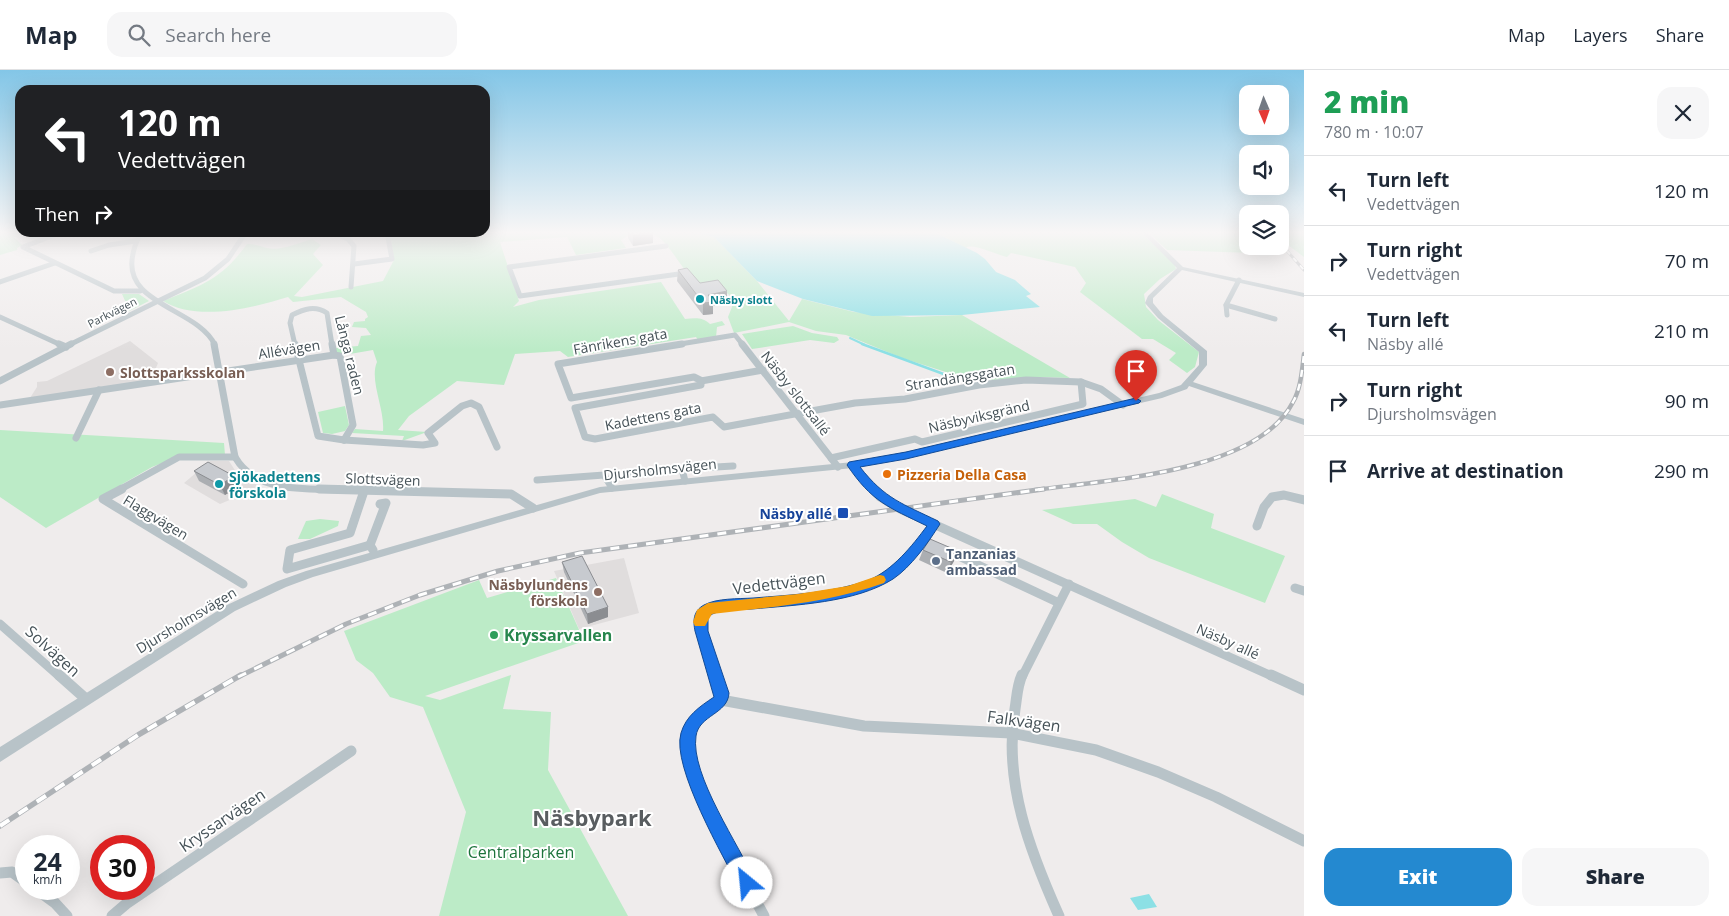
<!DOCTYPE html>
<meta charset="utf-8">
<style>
body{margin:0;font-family:"Open Sans",sans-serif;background:#f6f6f7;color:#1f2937;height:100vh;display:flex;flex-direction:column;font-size:19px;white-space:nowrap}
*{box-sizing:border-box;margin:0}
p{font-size:16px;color:#747a83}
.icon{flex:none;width:28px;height:28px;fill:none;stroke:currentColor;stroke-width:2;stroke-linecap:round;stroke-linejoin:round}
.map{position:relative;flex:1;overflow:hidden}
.panel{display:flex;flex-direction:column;background:#fff;width:425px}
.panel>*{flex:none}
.top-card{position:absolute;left:15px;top:15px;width:475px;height:152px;border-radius:15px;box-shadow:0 5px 20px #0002;background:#202124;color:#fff;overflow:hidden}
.needle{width:32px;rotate:178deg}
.buttons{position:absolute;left:1239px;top:15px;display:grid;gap:10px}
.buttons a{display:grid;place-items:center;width:50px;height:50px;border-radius:10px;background:#fff;box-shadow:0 5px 20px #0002;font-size:25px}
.speed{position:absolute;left:15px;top:765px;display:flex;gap:10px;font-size:25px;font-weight:700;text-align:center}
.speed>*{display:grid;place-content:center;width:65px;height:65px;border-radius:50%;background:#fff;box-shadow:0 5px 20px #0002;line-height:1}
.speed small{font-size:12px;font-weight:400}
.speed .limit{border:8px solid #d22;background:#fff;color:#111}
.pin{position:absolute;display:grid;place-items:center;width:42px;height:42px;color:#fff;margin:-51px -21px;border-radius:50% 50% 50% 0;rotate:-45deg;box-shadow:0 0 5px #0007}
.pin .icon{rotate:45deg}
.me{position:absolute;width:55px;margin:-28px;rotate:332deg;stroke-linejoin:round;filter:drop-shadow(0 0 4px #0008)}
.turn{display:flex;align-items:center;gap:18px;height:105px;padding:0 20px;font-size:22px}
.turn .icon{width:65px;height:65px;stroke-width:2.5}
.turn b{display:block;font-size:35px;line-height:42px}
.then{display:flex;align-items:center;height:48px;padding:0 20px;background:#0003;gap:10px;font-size:19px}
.round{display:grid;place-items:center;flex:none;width:52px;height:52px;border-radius:15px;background:#f6f6f7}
.overview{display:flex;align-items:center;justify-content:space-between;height:85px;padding:0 20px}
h1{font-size:30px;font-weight:800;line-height:38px;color:#1e9e55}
.button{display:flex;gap:10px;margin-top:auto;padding:10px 20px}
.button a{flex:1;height:58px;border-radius:15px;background:#2489d0;color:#fff;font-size:20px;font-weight:800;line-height:58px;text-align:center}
.button a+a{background:#f6f6f7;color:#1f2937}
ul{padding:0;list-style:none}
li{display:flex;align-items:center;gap:15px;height:70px;padding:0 20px;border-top:1px solid #e0e1e3}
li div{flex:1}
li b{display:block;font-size:19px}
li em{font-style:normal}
header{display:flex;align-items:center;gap:30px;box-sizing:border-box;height:70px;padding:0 25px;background:#fff;border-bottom:1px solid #e0e1e3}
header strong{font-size:24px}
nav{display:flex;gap:28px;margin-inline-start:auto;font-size:18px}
.search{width:350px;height:45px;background:#f6f6f7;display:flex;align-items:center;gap:12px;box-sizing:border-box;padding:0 18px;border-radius:15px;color:#747a83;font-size:19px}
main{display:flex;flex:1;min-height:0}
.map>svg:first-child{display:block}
.education{fill:#e0dddd}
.green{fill:#bcebc7}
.water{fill:#8ce0e5}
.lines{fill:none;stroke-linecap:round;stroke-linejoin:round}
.stream-far1{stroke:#8ce0e5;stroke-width:2}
.stream{stroke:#8ce0e5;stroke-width:2.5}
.minor-far3{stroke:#b8c3c8;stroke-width:5}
.minor-far2{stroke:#b8c3c8;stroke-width:7}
.minor-far1{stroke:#b8c3c8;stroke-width:9}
.minor{stroke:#b8c3c8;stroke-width:11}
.tertiary{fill:#b8c3c8;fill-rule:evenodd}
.rail-far3-casing{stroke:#aeb2b6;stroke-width:3}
.rail-far2-casing{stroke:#aeb2b6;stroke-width:4.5}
.rail-far1-casing{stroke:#aeb2b6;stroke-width:5}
.rail-casing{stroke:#aeb2b6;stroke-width:5.5}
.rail-far3{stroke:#fff;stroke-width:2;stroke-dasharray:5;stroke-linecap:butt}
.rail-far2{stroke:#fff;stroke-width:2.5;stroke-dasharray:7;stroke-linecap:butt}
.rail-far1{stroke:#fff;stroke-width:3;stroke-dasharray:9;stroke-linecap:butt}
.rail{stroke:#fff;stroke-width:4;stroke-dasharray:11;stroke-linecap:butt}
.wall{fill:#abaeb2}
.shaded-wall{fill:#8b8d91}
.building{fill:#c7cacf;stroke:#8b8d91}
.route{fill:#1a73e8;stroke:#114b97}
.slow{fill:#f59e0b}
.culture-dot{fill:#0f9aa8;stroke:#fff;stroke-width:2}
.education-dot{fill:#8d6e63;stroke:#fff;stroke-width:2}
.food-dot{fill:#e8710a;stroke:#fff;stroke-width:2}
.transit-dot{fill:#1a4fb4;stroke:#fff;stroke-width:2}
.service-dot{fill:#5c6f8a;stroke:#fff;stroke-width:2}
.leisure-dot{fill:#2e9e5b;stroke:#fff;stroke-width:2}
.labels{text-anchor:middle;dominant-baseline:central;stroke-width:4;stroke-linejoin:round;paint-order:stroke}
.far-culture-label{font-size:11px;font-weight:bold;fill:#0d838f;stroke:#fff;text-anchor:start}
.far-street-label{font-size:11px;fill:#465258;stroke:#fff}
.street-label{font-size:14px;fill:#465258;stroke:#fff}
.education-label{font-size:14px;font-weight:bold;fill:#785e54;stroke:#fff;text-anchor:start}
.food-label{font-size:14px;font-weight:bold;fill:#c56008;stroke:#fff;text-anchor:start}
.culture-label{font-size:14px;font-weight:bold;fill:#0d838f;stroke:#fff;text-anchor:start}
.transit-label{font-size:14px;font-weight:bold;fill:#164399;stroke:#fff;text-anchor:end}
.service-label{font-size:14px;font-weight:bold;fill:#4e5e75;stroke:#fff;text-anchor:start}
.near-street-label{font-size:16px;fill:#465258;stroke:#fff}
.near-leisure-label{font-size:16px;font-weight:bold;fill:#27864d;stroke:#fff;text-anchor:start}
.near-park-label{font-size:16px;fill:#1c733b;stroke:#fff}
.near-district-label{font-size:22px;font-weight:bold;fill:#595d60;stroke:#fff}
</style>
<header>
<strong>Map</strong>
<div class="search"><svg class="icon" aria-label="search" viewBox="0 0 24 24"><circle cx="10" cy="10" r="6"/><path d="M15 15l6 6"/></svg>Search here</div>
<nav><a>Map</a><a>Layers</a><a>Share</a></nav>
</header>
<main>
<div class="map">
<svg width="1304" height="846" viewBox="0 0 1304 846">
<rect width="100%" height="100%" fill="#efecec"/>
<g class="education">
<path d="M130,271l28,22 -7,17 -121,18 7,-11v-5l10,-1z"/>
<path d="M210,391h19l9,14 23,12 -41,17 -36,-21z"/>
<path d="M624,488l15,55 -60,16 -25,-58z"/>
</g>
<g class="green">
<path d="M5,162l35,1 6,2 -14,4 -6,-6 -12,4 8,8 -5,3v2l-17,5v-22z"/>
<path d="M630,162l-2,1 2,1 -9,6 5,8 -50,7 -9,-18 -67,5 19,59 -6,6 26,-7 122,-18 24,37c10,-1 18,-2 25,5l12,-3 3,4 -8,2 -1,10 -18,3 -2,-3 -128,20 -8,-6 -45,3 -11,31 -47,-4 -48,35 -11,14 29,2 -25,9 2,-5 -52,-3 3,-4 28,2c2,-22 -14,-51 -6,-69l-4,-12 -29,5 -8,-3 -1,-4 23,-2 3,-10 10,-1 -5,-7 -14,-1 2,-5 11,-1v-2l3,-2 -2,-5 -25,-15 -48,5 -5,-5c-36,11 -91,25 -125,4 39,-16 58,-21 84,-57 9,0 12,2 20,4 15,3 31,-5 45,-9l9,6 -8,9 10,11 -29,31 8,1 81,-16 11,-21 -4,-27z"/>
<path d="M650,162h41l23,5 43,44 32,40 13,-22 52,13 56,5 52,-2 108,63 -32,-1 -64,4 -72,-23 -56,-23 -30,-4 -27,-9 -55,11 -6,-16 4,-10v-9c-10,-13 -28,-9 -40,-21 -16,-14 -22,-36 -42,-45z"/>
<path d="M935,162h205l34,30 2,7 -16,10 -16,15 2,13 12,13 41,32 -4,15 -8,6 -18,-13 7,-7 -23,-14h-11l-62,-47 6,-9 -11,-16 -64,-14 -4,4c-10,-2 -36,-15 -41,-9z"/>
<path d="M1148,162h99l1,14h26l3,8 -110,-4z"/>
<path d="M1280,162h24v25l-24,-18z"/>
<path d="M122,224h17l10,7 -24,12 2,-8z"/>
<path d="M793,256l19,7 25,4 2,3 -5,3 -24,-3 -58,9 -10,-15z"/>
<path d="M345,336l4,19 -4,6 -13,3 -9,-1 -5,-21z"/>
<path d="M0,360l224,13 1,12h-42l-31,12 -106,61 -46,-31z"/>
<path d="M1162,424l52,20 -3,14 74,28 -20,47 -116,-45 -27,-16 -25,-18h-24l-31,-14 93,-11 21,8z"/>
<path d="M320,449l19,2 -1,5 -28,13h-12l8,-18z"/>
<path d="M556,508l28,63 -159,55 15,4 71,-25 -8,34 48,3 -3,58 80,146h-189l27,-104 -43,-105 -33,-10 -17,-24 -17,-13 -12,-29 135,-51 8,18z"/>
</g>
<g class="water">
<path d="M691,162h243l43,21 8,6 11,13 19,8 16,14 -5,2 14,11 -78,8 -90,1 -69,-17 -46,-18 -43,-44z"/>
<path d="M1149,824l8,13 -19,3 -8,-12z"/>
</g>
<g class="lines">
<path class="stream-far1" d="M850,268l15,7"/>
<path class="stream" d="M862,274l106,39"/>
<g class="minor-far3">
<path d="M62,162l-39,15 91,44h26"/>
<path d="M141,162c-3,7 -7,14 -8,22 -12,51 65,54 82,91"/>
<path d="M331,162l17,7 6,7 -3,41"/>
<path d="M139,166l37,-4"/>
<path d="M666,176l-157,21 11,29 166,-23"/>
<path d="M91,181l18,-6 27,-4"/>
<path d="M354,194l38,-5 -5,-27"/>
<path d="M0,212l55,-19"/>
<path d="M1226,235l49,14"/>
<path d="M1227,245l-1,-10 13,-25"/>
<path d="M0,247l61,28"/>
<path d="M69,275l136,-67 23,-19 18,-27"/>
<path d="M295,275l-5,-22 2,-8c12,-6 23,-10 35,-2l5,32"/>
<path d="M674,275l61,-10 8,10"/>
</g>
<g class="minor-far2">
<path d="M59,274l7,3"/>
<path d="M214,274l21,113c22,38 74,31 111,33"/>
<path d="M295,274l23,92 26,4"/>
<path d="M332,274l2,11 6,1 13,69 -9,15"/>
<path d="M682,274l-124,20 13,34 123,-21 8,4"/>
<path d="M742,274l96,123"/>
<path d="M763,300l-62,11v4l-126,23 10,29 10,2 118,-22 11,10 131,-24 50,-4 74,-14 47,-5 55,2 20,7 22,16"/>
<path d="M0,311l71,-37"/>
<path d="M0,335l334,-50"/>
<path d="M76,368l23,-48"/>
<path d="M344,370l79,5 12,-2 -7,-10 34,-27 9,-3 8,4 18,40"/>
<path d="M831,388l84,-19 7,3 161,-38 -2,-22"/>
<path d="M853,395l21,25"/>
<path d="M682,399l51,-3"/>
<path d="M627,403l55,-4 3,12"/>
<path d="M537,410l67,-5 8,13"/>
<path d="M119,420l60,-33h56"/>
</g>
<g class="minor-far1">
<path d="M122,419l-19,10 140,85"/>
<path d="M319,419l192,5 22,14"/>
<path d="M873,419l7,8 20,12 374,168"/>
<path d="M364,421l-14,42 -60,17 -3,19 83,-24"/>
<path d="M1257,456l7,-19 8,-10 12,-2 20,5"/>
<path d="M373,480l-3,-5 16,-42 -6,1"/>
<path d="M948,481l109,51"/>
<path d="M1295,518l9,3"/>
<path d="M0,554l60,53"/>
<path d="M716,607c-5,-13 -22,-51 -14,-62 6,-10 25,-9 36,-10 49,-5 103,-4 148,-28 21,-11 33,-35 48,-53"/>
<path d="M1022,607l47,-93"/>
</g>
<g class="minor">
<path d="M59,605l27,24"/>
<path d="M715,605l6,25c-9,7 -24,14 -29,25 -18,43 51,150 72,191"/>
<path d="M1022,605c-5,11 -5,22 -7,34 -12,73 15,142 44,207"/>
<path d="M1271,605l33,15"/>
<path d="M721,630l143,26 147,7 85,17 62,22 58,25 88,44"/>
<path d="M0,803l12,-1 14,10"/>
<path d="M36,819l19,14 12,13"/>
<path d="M112,846l14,-12 225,-153"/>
</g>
<path class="tertiary" d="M1141,162h6l36,35 121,26v4l-122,-27 -29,28v5l10,12 44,36v14l-14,17 111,37v6l-115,-39 -2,3 -25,9 -257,60 -52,10 -253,25 -287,84 -27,10 -51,24 -235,151v-15l227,-142 51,-24 28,-10 294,-84 253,-25 52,-10 254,-59 22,-8 18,-20v-13l-41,-34 -13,-15 3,-7 29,-28z"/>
<g class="rail-far3-casing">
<path id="rail-far3" d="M1280,173l24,27"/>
</g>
<g class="rail-far2-casing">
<path id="rail-far2" d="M1035,420c71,-10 222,-17 258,-88 8,-14 9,-32 11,-48"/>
</g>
<g class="rail-far1-casing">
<path id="rail-far1" d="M238,607l108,-53 74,-29 78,-24 82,-18 464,-64"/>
</g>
<g class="rail-casing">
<path id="rail" d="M0,756l138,-91 103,-60"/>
</g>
<use href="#rail-far3" class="rail-far3"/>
<use href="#rail-far2" class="rail-far2"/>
<use href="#rail-far1" class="rail-far1"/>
<use href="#rail" class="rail"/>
</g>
<g class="wall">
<path d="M628,162h25v11l-20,3 -5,-8z"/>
<path d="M678,200l22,13 27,20 -14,3v8l-10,1 -26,-34z"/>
<path d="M194,401l40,5 5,10 -14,9 -26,-14z"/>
<path d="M923,480l31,11 -7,12 -28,-13z"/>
<path d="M562,492l46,55 -20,7 -24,-52z"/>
</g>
<g class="shaded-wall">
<path d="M653,162v11l-20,3v-11z"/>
<path d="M727,221v12l-14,3v8l-10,1v-12l5,-8z"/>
<path d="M234,406l5,10 -14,9 -5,-10z"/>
<path d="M958,481l-4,10 -7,12 4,-11z"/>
<path d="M608,537v10l-20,7 -1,-10z"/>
</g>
<g class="building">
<path d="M631,162h22l-20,3z"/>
<path d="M687,198l13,15 18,-3 9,11 -19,4 6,7 -11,1 -25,-33z"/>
<path d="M208,392l26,14 -14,9 -26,-14z"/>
<path d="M930,469l28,12 -7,11 -28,-12z"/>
<path d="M582,486l26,51 -21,7 -25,-52z"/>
</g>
<linearGradient id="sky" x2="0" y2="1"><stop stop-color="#83c6e7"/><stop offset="0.58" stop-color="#f8f6f6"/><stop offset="1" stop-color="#f8f6f6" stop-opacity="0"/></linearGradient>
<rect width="1304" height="280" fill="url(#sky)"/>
<path class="route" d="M1136,328l5,3 -2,2 -233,56 -46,8c25,32 43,37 78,54l2,3c-12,19 -29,43 -47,55 -38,24 -98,26 -141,30 -14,1 -34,-1 -44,8v14l21,62c-1,21 -30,22 -33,43 -6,39 44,110 60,147l-3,6 -6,3 -7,-3c-16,-32 -69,-122 -59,-156 5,-17 18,-26 33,-36l-19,-66c-2,-10 -2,-20 9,-26 13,-7 34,-6 49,-7 38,-3 80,-5 116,-18 24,-10 43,-34 58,-54 -39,-19 -55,-24 -80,-61l2,-3 57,-10z"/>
<path class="slow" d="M880,505l4,1 2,4 -2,3c-56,20 -113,24 -172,31l-7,12h-10l-2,-4 4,-12 11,-7 90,-9 50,-8z"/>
<g class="culture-dot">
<circle cx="700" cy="229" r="5"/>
<circle cx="219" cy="414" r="5"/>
</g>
<g class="education-dot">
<circle cx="110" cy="302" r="5"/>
<circle cx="598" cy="522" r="5"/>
</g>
<circle class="food-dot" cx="887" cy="404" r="5"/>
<rect class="transit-dot" x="837" y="437" width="12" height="12" rx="2.5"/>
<circle class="service-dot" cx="936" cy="491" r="5"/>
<circle class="leisure-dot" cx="494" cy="565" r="5"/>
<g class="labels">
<g class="far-culture-label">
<text x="710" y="229">Näsby slott</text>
</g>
<g class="far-street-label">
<text transform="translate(112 242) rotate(-27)">Parkvägen</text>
</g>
<g class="street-label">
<text transform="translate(620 271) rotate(-10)">Fänrikens gata</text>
<text transform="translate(289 279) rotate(-9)">Allévägen</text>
<text transform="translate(350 285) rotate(76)">Långa raden</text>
<text transform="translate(960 307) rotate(-9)">Strandängsgatan</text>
<text transform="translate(796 323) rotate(52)">Näsby slottsallé</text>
<text transform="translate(653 346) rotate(-11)">Kadettens gata</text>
<text transform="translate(979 346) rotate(-13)">Näsbyviksgränd</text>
<text transform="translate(660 399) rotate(-6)">Djursholmsvägen</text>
<text transform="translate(383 409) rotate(2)">Slottsvägen</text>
<text transform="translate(156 447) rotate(31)">Flaggvägen</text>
<text transform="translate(186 550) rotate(-31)">Djursholmsvägen</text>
<text transform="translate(1228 571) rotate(24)">Näsby allé</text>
</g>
<g class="education-label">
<text x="120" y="302">Slottsparksskolan</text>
<text x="588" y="514" text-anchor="end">Näsbylundens<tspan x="588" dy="16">förskola</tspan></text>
</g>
<g class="food-label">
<text x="897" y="404">Pizzeria Della Casa</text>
</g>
<g class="culture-label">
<text x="229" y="406">Sjökadettens<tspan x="229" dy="16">förskola</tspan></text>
</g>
<g class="transit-label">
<text x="832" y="443">Näsby allé</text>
</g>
<g class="service-label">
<text x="946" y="483">Tanzanias<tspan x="946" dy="16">ambassad</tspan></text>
</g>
<g class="near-street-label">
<text transform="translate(779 513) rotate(-7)">Vedettvägen</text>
<text transform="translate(53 581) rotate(42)">Solvägen</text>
<text transform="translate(1024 651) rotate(8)">Falkvägen</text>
<text transform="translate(222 750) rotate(-34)">Kryssarvägen</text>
</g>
<g class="near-leisure-label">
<text x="504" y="565">Kryssarvallen</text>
</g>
<g class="near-park-label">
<text x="521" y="782">Centralparken</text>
</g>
<g class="near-district-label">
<text x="592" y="747">Näsbypark</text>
</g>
</g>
</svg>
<div class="buttons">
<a><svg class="needle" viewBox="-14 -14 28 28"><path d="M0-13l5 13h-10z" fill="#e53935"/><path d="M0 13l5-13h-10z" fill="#747a83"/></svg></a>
<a><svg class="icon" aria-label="sound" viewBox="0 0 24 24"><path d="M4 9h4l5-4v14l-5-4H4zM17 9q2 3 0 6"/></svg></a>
<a><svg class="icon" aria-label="layers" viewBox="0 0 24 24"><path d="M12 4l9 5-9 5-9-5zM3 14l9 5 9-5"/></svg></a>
</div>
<div class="speed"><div>24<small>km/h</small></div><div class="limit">30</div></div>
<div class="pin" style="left:1136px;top:331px;background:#d93025"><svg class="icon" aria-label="arrive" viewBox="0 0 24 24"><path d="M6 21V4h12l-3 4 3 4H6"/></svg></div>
<svg class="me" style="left:747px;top:813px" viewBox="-20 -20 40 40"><circle r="19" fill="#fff"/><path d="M0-13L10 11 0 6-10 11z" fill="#1a73e8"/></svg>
<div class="top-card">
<div class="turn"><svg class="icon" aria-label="left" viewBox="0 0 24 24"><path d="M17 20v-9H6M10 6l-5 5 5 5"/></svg><div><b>120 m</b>Vedettvägen</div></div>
<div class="then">Then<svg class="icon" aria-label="right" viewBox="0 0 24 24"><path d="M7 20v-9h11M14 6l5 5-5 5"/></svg></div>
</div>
</div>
<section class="panel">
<div class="overview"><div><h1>2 min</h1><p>780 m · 10:07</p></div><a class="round"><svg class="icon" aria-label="close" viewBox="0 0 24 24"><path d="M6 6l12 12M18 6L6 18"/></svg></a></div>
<ul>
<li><svg class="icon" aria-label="left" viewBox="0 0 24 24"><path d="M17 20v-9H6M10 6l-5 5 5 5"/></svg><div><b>Turn left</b><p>Vedettvägen</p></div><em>120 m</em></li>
<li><svg class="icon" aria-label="right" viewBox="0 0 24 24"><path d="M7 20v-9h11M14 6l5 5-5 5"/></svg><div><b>Turn right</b><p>Vedettvägen</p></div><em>70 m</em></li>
<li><svg class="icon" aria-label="left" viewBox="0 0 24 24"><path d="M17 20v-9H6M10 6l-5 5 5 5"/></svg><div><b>Turn left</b><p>Näsby allé</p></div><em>210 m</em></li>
<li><svg class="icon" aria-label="right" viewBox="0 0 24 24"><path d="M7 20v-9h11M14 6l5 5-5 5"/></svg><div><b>Turn right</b><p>Djursholmsvägen</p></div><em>90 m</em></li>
<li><svg class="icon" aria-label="arrive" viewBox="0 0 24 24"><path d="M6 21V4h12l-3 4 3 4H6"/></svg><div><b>Arrive at destination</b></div><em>290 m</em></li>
</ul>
<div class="button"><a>Exit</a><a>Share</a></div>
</section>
</main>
